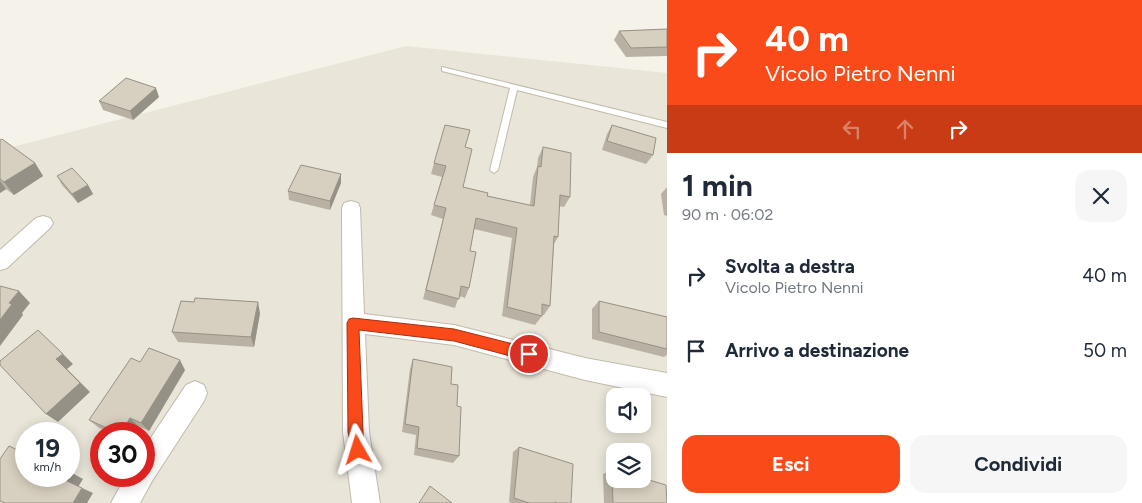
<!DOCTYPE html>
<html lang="it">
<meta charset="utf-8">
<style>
body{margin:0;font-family:Figtree,sans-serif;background:#f6f6f7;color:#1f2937;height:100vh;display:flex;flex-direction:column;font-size:19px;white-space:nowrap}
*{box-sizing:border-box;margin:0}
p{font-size:16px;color:#747a83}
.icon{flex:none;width:28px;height:28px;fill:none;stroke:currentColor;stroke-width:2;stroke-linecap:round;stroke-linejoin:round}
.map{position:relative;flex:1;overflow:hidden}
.sheet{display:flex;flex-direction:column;background:#fff;width:475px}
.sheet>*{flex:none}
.guide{background:#fb4a1a;color:#fff;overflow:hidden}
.tools{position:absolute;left:606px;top:388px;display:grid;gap:10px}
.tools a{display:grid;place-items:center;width:45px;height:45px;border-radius:10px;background:#fff;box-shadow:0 2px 12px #0003;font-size:25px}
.speed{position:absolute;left:15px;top:422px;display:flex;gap:10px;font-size:25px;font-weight:700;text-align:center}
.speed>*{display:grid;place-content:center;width:65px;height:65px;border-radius:50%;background:#fff;box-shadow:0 2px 12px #0003;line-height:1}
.speed small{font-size:12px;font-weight:400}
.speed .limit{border:8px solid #d22;background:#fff;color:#111}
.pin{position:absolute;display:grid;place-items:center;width:42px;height:42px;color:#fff;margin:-21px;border:2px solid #fff;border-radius:50%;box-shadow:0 1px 5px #0007}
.me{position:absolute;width:55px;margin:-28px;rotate:354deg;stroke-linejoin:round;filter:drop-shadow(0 0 4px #0008)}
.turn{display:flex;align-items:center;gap:18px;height:105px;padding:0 15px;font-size:22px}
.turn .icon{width:65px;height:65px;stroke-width:2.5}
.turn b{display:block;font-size:35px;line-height:42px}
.lanes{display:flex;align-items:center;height:48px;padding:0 15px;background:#0003;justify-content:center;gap:25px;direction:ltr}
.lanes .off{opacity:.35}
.round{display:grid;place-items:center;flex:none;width:52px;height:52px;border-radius:15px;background:#f6f6f7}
.overview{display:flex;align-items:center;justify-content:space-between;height:85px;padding:0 15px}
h1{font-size:30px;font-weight:700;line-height:38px}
.cta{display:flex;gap:10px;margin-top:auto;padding:10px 15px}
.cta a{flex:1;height:58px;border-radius:15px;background:#fb4a1a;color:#fff;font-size:20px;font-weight:700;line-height:58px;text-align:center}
.cta a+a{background:#f6f6f7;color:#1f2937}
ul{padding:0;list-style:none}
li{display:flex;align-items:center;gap:15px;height:75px;padding:0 15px}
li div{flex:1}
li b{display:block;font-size:19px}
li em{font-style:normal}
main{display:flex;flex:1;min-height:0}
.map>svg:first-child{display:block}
.residential{fill:#e9e5d8;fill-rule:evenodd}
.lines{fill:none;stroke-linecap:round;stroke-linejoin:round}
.lane-casing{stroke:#c1bbac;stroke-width:2}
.street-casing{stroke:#c1bbac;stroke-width:2}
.lane{fill:#fff;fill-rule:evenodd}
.street{fill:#fff;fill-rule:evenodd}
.wall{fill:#b9b2a4}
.shaded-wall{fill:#969186}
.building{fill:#d7cfbf;stroke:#969186}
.route{fill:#fb4a1a;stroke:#a33011}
</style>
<main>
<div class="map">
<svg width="667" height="503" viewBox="0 0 667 503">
<rect width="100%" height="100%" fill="#f5f2ea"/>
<path class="residential" d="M406,46l261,27v430h-667v-353zM615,396h27v28h-27zM26,434h43v42h-43zM101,434h43v42h-43zM615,451h27v28h-27z"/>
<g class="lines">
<g class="lane-casing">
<path id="lane" d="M442,67l225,55v6l-150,-38 -19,80 -4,3 -4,-3 20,-82 -68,-17z"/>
</g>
<g class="street-casing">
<g id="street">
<path d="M351,201l7,2 2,5 4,106 90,11 131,33 82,15v24l-82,-17 -131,-35 -89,-11 4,98 11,71h-28l-9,-71 -1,-224 2,-5z"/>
<path d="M43,216l7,2 3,5 -3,5 -43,40 -7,2v-20l36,-32z"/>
<path d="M195,381l9,4 3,8 -3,8 -52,80 -12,22h-29l15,-27h18v-28l42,-63z"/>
</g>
</g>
<use href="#lane" class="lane"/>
<use href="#street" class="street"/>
</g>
<g class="wall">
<path d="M667,29v27l-41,1 -12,-17 5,-9z"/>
<path d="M159,97l-26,23 -30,-10 -4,-9z"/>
<path d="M612,125l41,30 -7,9 -44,-14 5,-16z"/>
<path d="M0,140l35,23 8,13 -29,19 -8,-6 -6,4z"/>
<path d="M465,147l-2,40 24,9 43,9 3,-28 4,-10 1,-9 5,-11 27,50 -6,10 -5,-1 -1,31 -4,7 -4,62 -6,9h-2v1l-7,9 -33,-9 10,-78 -38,-9 -4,22 -1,37 -4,10 -6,-2 -4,12 -32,-9 20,-80 -12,-4 11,-38 -11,-3 3,-11z"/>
<path d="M57,176l31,9 5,9 -15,9 -16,-18z"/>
<path d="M341,183l-11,27 -41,-10 -1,-9z"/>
<path d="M667,187v29l-3,-1 -3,-21z"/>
<path d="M599,301l68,16v38l-3,2 -72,-18v-30z"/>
<path d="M260,313l-6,34 -76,-5 -6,-10z"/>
<path d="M413,359l38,25 6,22 2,50 -6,7 -39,-8 2,-20 -14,-3 8,-63z"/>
<path d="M140,362l45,8 -36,61 -11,-5 -4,8h-22l-13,-6 -10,-8z"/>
<path d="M519,447l52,56h-59l-3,-1 4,-50z"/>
<path d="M612,470l55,33h-63l-1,-29z"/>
</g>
<g class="shaded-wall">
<path d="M156,88l3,9 -26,23 -3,-9z"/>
<path d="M35,163l8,13 -29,19 -10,-13z"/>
<path d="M341,174v9l-11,27v-9z"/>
<path d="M0,181l6,8 -6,4z"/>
<path d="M88,185l5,9 -15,9 -6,-9z"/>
<path d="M19,291l11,12 -8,10 1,2 -23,31v-26l9,-17z"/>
<path d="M258,302l2,11 -6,34 -3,-10z"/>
<path d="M63,354l10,10 -6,5 23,23 -32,30 -12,-8 10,-55z"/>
<path d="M180,360l5,10 -36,61 -8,-8z"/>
<path d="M130,418l8,8 -4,8h-14z"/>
<path d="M72,473l11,6 -5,8 -11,-6z"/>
<path d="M82,488l11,5 -6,10h-14z"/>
</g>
<g class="building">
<path d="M667,29v18l-36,1 -12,-17z"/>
<path d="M126,78l30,10 -26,23 -31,-10z"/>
<path d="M445,125l25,5 -5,17 7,2 -9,38 25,6 -1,3 47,10 4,-40 3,1 2,-20 28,6 -1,44 -10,-2 -2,42 -4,-1 -4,70 -8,-2v12l-35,-9 10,-79 -41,-10 -6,33 6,1 -7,36 -8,-2 -2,13 -33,-9 20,-82 -12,-3 12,-39 -12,-3z"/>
<path d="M612,125l44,13 -3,17 -46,-14z"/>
<path d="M2,139l33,24 -31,19 -4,-3v-39z"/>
<path d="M301,165l40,9 -11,27 -42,-10z"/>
<path d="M72,168l16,17 -16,9 -15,-18z"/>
<path d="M0,286l19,5 -10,12 3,1 -12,16z"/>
<path d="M195,298l63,4 -7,35 -79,-5 9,-31 13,1z"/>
<path d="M599,301l68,16v32l-68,-17z"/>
<path d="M38,330l25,24 -7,5 24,24 -34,31 -46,-49v-4z"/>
<path d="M149,348l31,12 -39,63 -11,-5 -10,16 -31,-14 42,-62 9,4z"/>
<path d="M413,359l39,8 -1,17 7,1 -1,21 4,1 -2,49 -42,-8 2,-21 -14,-3z"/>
<path d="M9,446l15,7 2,-3v26h43v-5l3,2 -5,8 15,7 -9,15h-68l-5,-2v-42z"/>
<path d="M519,447l54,17 -2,39h-14l-2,-1v1h-26l-15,-5z"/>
<path d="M612,470l3,1v8l27,-1 24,7 1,18h-54z"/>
<path d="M430,486l22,17h-33z"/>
</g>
<path class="route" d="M353,318l101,11 75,19 5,2 1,4 -1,5 -5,2 -75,-20 -95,-11 4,102 2,18 -2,5 -5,2 -5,-2 -5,-23 -1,-109 2,-4z"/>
</svg>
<div class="tools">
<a><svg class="icon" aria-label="sound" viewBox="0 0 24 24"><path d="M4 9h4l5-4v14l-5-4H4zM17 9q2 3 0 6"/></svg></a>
<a><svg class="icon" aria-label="layers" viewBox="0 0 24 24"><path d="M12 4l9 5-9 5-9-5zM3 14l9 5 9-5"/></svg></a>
</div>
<div class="speed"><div>19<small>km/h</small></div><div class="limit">30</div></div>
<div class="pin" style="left:529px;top:354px;background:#d93025"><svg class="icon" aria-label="arrive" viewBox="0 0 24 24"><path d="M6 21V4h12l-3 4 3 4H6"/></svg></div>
<svg class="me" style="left:358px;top:450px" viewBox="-20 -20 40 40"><path d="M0-17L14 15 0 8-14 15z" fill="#fb4a1a" stroke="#fff" stroke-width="4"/></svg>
</div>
<section class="sheet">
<div class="guide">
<div class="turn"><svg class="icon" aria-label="right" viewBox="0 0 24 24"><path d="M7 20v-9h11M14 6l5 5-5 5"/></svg><div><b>40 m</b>Vicolo Pietro Nenni</div></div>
<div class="lanes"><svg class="icon off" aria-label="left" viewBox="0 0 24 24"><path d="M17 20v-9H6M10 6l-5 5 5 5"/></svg><svg class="icon off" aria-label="ahead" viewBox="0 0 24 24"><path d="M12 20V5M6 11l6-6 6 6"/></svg><svg class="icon" aria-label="right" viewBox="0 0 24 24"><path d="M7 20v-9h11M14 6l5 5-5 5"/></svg></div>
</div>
<div class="overview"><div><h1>1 min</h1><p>90 m · 06:02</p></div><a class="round"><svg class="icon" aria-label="close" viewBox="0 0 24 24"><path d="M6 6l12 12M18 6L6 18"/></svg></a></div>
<ul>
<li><svg class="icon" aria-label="right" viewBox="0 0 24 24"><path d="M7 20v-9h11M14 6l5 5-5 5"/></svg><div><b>Svolta a destra</b><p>Vicolo Pietro Nenni</p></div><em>40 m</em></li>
<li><svg class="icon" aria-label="arrive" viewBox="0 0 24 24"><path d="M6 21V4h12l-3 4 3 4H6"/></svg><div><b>Arrivo a destinazione</b></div><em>50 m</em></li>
</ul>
<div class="cta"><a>Esci</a><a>Condividi</a></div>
</section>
</main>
